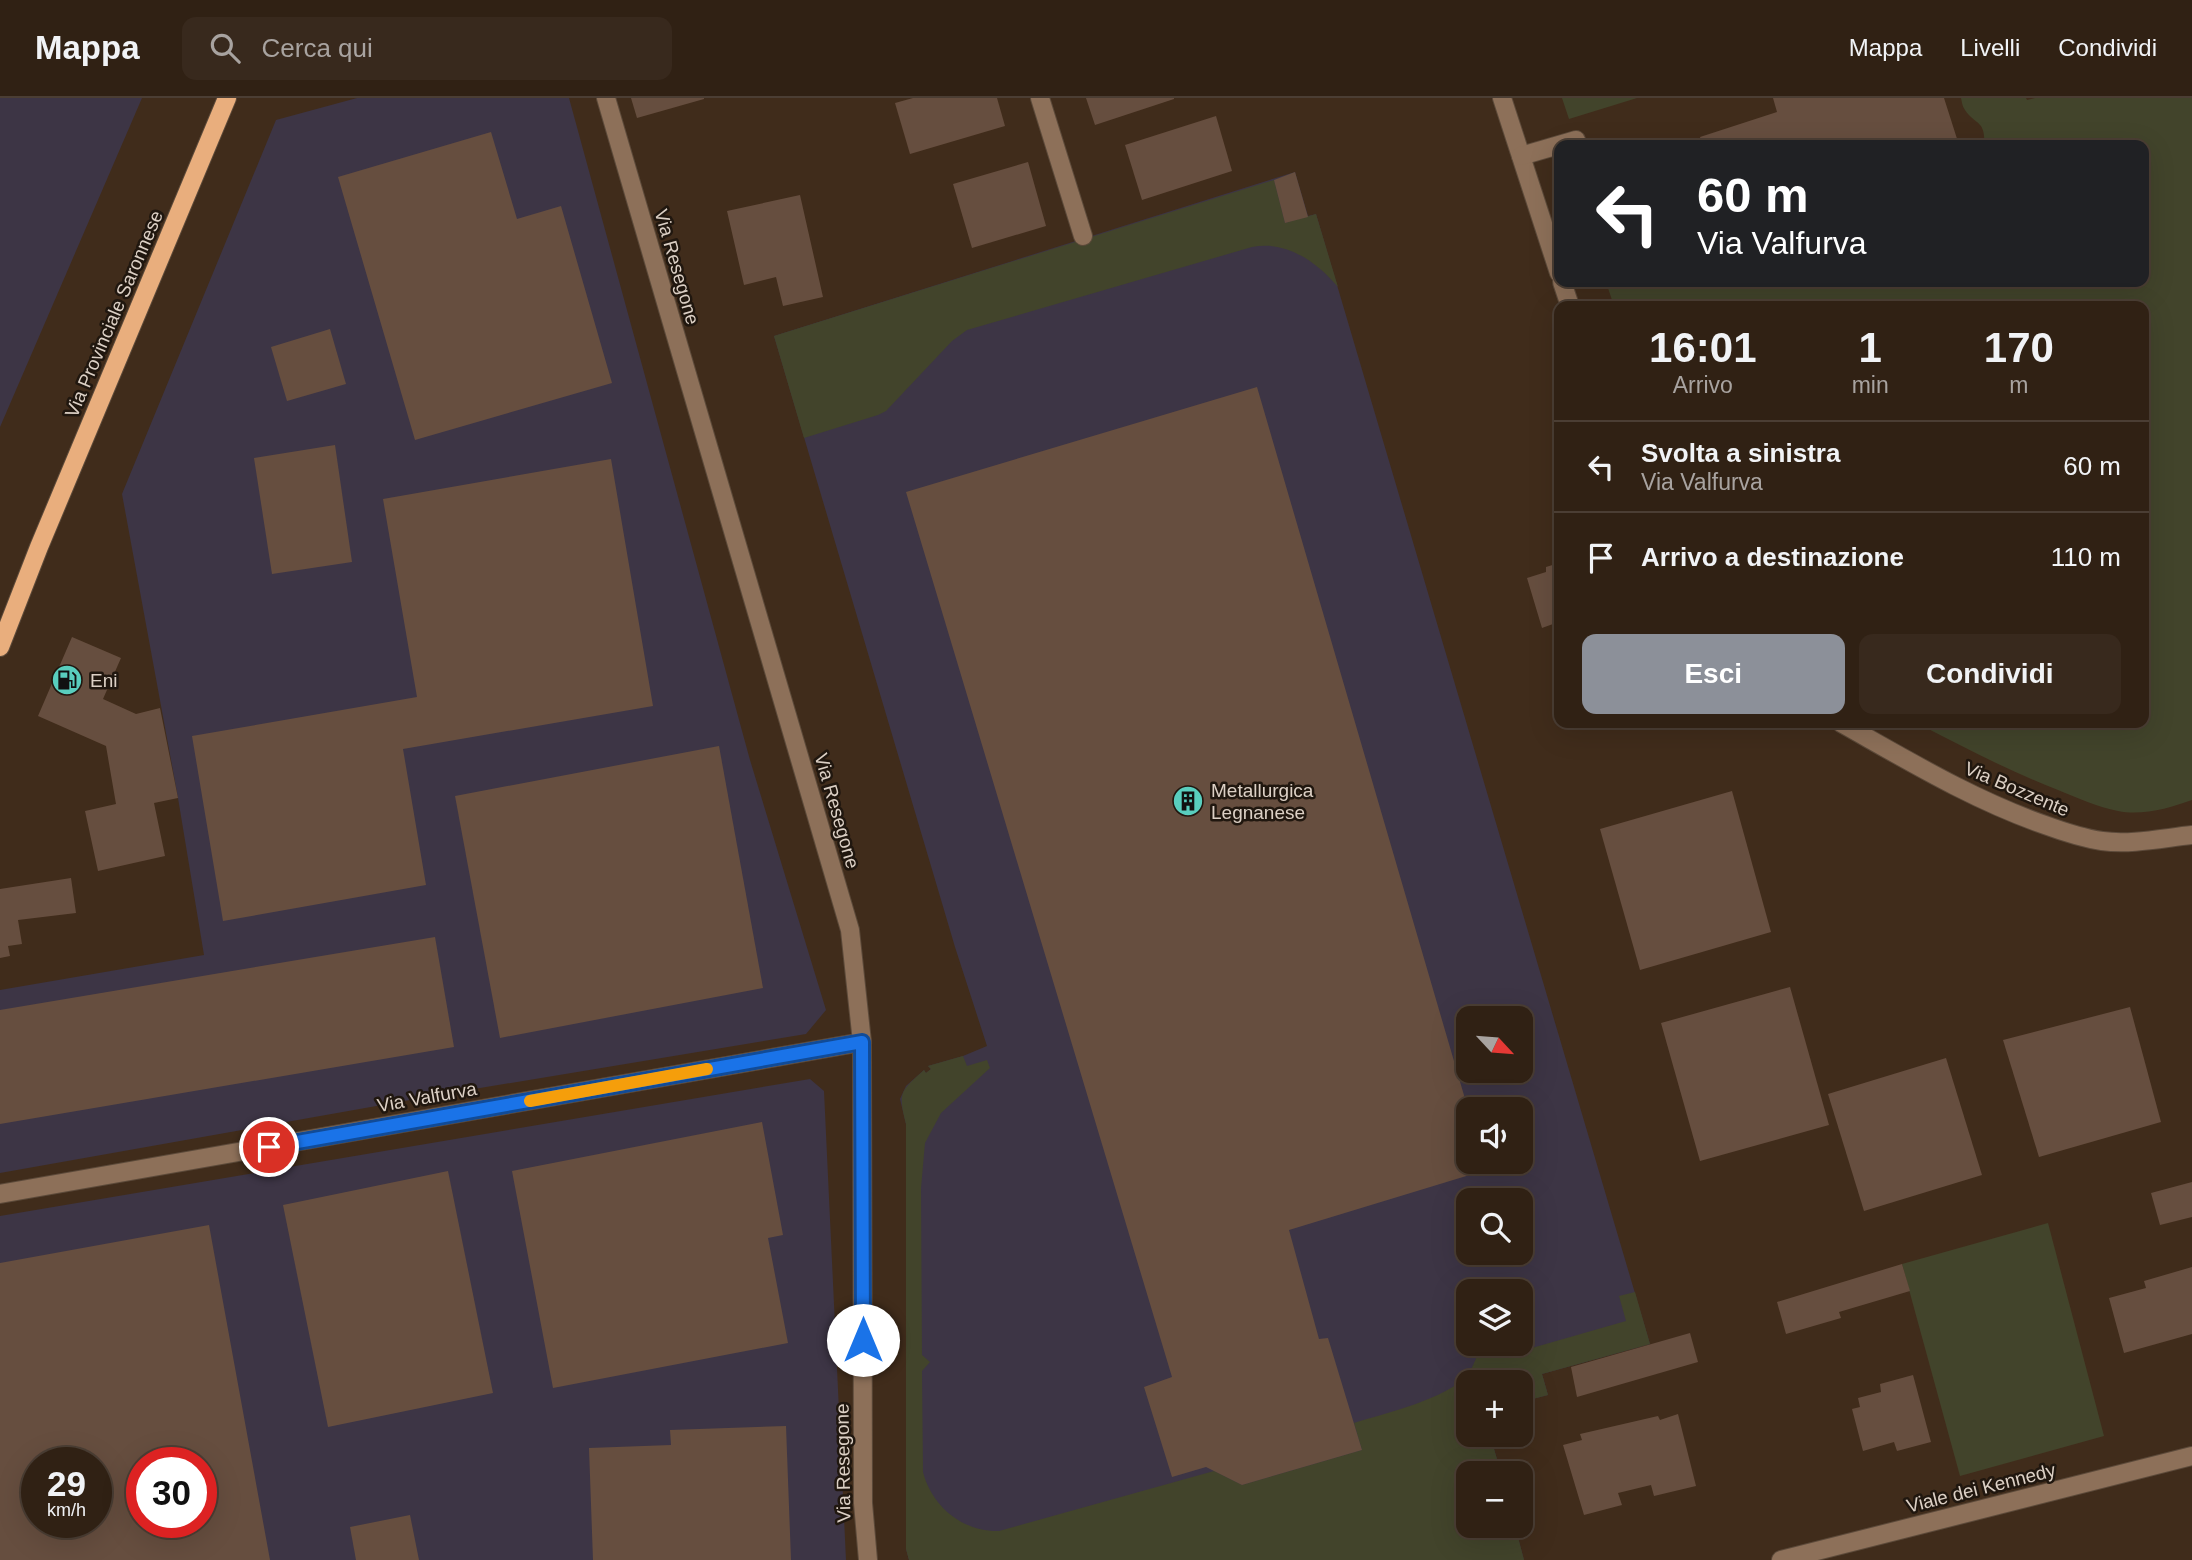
<!DOCTYPE html>
<html lang="it">
<meta charset="utf-8">
<style>
body{margin:0;font-family:Helvetica,sans-serif;background:#38291d;color:#f1f3f6;height:100vh;display:flex;flex-direction:column;font-size:26px;white-space:nowrap}
*{box-sizing:border-box;margin:0}
p{font-size:23px;color:#a8a3a0}
.icon{flex:none;width:38px;height:38px;fill:none;stroke:currentColor;stroke-width:2;stroke-linecap:round;stroke-linejoin:round}
.map{position:relative;flex:1;overflow:hidden}
.sheet{position:absolute;left:1554px;top:203px;width:595px;height:427px;display:flex;flex-direction:column;background:#302114;border-radius:14px;box-shadow:0 7px 28px #0002,0 0 0 2px #4b3e34}
.sheet>*{flex:none}
.banner{position:absolute;left:1554px;top:42px;width:595px;height:147px;border-radius:14px;box-shadow:0 7px 28px #0002,0 0 0 2px #4b3e34;background:#202124;color:#fff;overflow:hidden}
.needle{width:46px;rotate:116deg}
.fabs{position:absolute;left:1456px;top:908px;display:grid;gap:14px}
.fabs a{display:grid;place-items:center;width:77px;height:77px;border-radius:14px;background:#302114;box-shadow:0 7px 28px #0002,0 0 0 2px #4b3e34;font-size:35px}
.speed{position:absolute;left:21px;top:1349px;display:flex;gap:14px;font-size:35px;font-weight:700;text-align:center}
.speed>*{display:grid;place-content:center;width:91px;height:91px;border-radius:50%;background:#302114;box-shadow:0 7px 28px #0002,0 0 0 2px #4b3e34;line-height:1}
.speed small{font-size:18px;font-weight:400}
.speed .limit{border:10px solid #d22;background:#fff;color:#111}
.pin{position:absolute;display:grid;place-items:center;width:60px;height:60px;color:#fff;margin:-30px;border:4px solid #fff;border-radius:50%;box-shadow:0 2px 7px #0007}
.me{position:absolute;width:77px;margin:-38px;rotate:0deg;stroke-linejoin:round;filter:drop-shadow(0 0 5px #0008)}
.turn{display:flex;align-items:center;gap:24px;height:147px;padding:0 28px;font-size:32px}
.turn .icon{width:91px;height:91px;stroke-width:2.5}
.turn b{display:block;font-size:49px;line-height:60px}
.eta{display:flex;justify-content:space-evenly;align-items:center;height:119px;text-align:center}
.eta b{font-size:42px;font-weight:600;line-height:49px}
.cta{display:flex;gap:14px;margin-top:auto;padding:14px 28px}
.cta a{flex:1;height:80px;border-radius:14px;background:#8c9099;color:#fff;font-size:28px;font-weight:600;line-height:80px;text-align:center}
.cta a+a{background:#38291d;color:#f1f3f6}
ul{padding:0;list-style:none}
li{display:flex;align-items:center;gap:21px;height:91px;padding:0 28px;border-top:2px solid #4b3e34}
li div{flex:1}
li b{display:block;font-size:26px}
li em{font-style:normal}
header{display:flex;align-items:center;gap:42px;box-sizing:border-box;height:98px;padding:0 35px;background:#302114;border-bottom:2px solid #4b3e34}
header strong{font-size:33px}
nav{display:flex;gap:38px;margin-inline-start:auto;font-size:24px}
.search{width:490px;height:63px;background:#38291d;display:flex;align-items:center;gap:18px;box-sizing:border-box;padding:0 24px;border-radius:14px;color:#a8a3a0;font-size:26px}
.map>svg:first-child{display:block}
.industrial{fill:#3d3545;fill-rule:evenodd}
.green{fill:#42442b}
.building{fill:#664e3f;fill-rule:evenodd}
.lines{fill:none;stroke-linecap:round;stroke-linejoin:round}
.minor-casing{stroke:#5c4a3a;stroke-width:20}
.major-casing{stroke:#5c4a3a;stroke-width:20}
.minor{stroke:#8d7059;stroke-width:18}
.major{stroke:#e9ae7d;stroke-width:18}
.route-casing{stroke:#114b97;stroke-width:18}
.route{stroke:#1a73e8;stroke-width:12}
.slow{stroke:#f59e0b;stroke-width:12}
.labels{text-anchor:middle;dominant-baseline:central;stroke-width:5;stroke-linejoin:round;paint-order:stroke}
.street-label{font-size:19px;fill:#dcd0c5;stroke:#20170f}
.poi-label{font-size:19px;fill:#dcd0c5;stroke:#20170f;text-anchor:start}
</style>
<header>
<strong>Mappa</strong>
<div class="search"><svg class="icon" aria-label="search" viewBox="0 0 24 24"><circle cx="10" cy="10" r="6"/><path d="M15 15l6 6"/></svg>Cerca qui</div>
<nav><a>Mappa</a><a>Livelli</a><a>Condividi</a></nav>
</header>
<div class="map">
<svg width="2192" height="1462" viewBox="0 0 2192 1462">
<rect width="100%" height="100%" fill="#402c1b"/>
<g class="industrial">
<path d="M0,0h142l-142,329z"/>
<path d="M357,0h212l181,662 76,250 -20,24 -362,60 -444,79v-183l204,-35 -26,-157 -56,-304 154,-374z"/>
<path d="M1295,74l13,44 8,-2 334,1130 -108,30 6,21 -27,7v-20h-53v53h22l11,38 -33,1v52h47l9,34h-615l-3,-11v-425l-6,-25 6,-13 18,-16 2,3 5,-4 -3,-3 35,-10 24,-10 -32,-99 -181,-611zM1468,920h53v53h-53zM1468,1012h53v52h-53zM1468,1102h53v53h-53zM1468,1194h53v52h-53z"/>
<path d="M810,981l14,12 22,469h-846v-344zM37,1365h59v59h-59zM142,1365h59v59h-59z"/>
</g>
<g class="green">
<path d="M1562,0h75l-68,21z"/>
<path d="M1961,0h65l1,2 8,-2h157v702c-22,8 -50,16 -74,11 -20,-4 -41,-13 -60,-21 -49,-19 -95,-43 -141,-67h227v-417h-530l-8,-24h538v-137h-160c2,-25 -9,-20 -19,-35 -3,-4 -3,-8 -4,-12z"/>
<path d="M1274,82l11,43 31,-9 22,73c-21,-25 -52,-47 -86,-40l-285,83 -15,11 -66,70 -8,4 -74,23 -30,-102z"/>
<path d="M963,958l4,10 20,-6 3,8 -49,45 -16,30 -4,45 1,167 8,7 -8,9 1,101c9,35 40,60 76,59l215,-60 28,14 120,-35 -8,-27c31,-10 94,-24 114,-49 6,-9 10,-20 13,-30h11l5,14 129,-37 -7,-25 16,-4 15,52 -108,30 6,21 -27,7v-20h-53v53h22l11,38 -33,1v52h47l9,34h-615l-3,-11v-425c-8,-32 -6,-32 18,-54l2,3 5,-4 -3,-3z"/>
<path d="M2048,1125l56,213 -144,40 -58,-212z"/>
</g>
<g class="building">
<path d="M631,0h73v1l-67,19z"/>
<path d="M913,0h84l8,28 -95,28 -15,-51z"/>
<path d="M1086,0h88v1l-79,26z"/>
<path d="M1773,0h171l15,47h-256l-3,-8 77,-25z"/>
<path d="M1216,18l16,55 -90,29 -17,-55z"/>
<path d="M491,34l26,87 44,-13 51,177 -197,57 -77,-263z"/>
<path d="M1028,64l18,64 -74,22 -19,-64z"/>
<path d="M1295,74l13,45 -23,6 -11,-43z"/>
<path d="M800,97l23,102 -40,9 -7,-29 -32,8 -17,-74z"/>
<path d="M330,231l16,55 -59,17 -16,-54z"/>
<path d="M1257,289l211,722v53h16l2,8 -197,60 30,109 9,-1 34,112 -120,35 -36,-18 -34,10 -28,-90 28,-10 -266,-885z"/>
<path d="M335,347l17,117 -80,12 -18,-116z"/>
<path d="M611,361l42,247 -250,43 23,136 -203,36 -31,-185 225,-39 -34,-198z"/>
<path d="M1559,465v81l-6,-20 -11,4 -15,-50 19,-6v-5z"/>
<path d="M72,539l49,21 -18,41 33,15 24,-6 18,90 -24,5 11,53 -67,15 -13,-60 31,-7 -10,-58 -68,-30z"/>
<path d="M719,648l44,242 -263,50 -45,-242z"/>
<path d="M1732,693l39,141 -131,38 -40,-141z"/>
<path d="M71,780l5,35 -58,7 4,24 -14,2 2,10 -10,2v-69z"/>
<path d="M435,839l19,110 -454,77v-114z"/>
<path d="M1790,889l39,138 -129,36 -39,-138z"/>
<path d="M2130,909l31,115 -122,35 -36,-117z"/>
<path d="M1946,960l36,117 -118,36 -36,-117z"/>
<path d="M762,1024l21,113 -15,3 20,105 -235,45 -41,-217z"/>
<path d="M448,1073l45,222 -165,34 -45,-222z"/>
<path d="M2192,1084v35l-32,8 -9,-32z"/>
<path d="M209,1127l61,335h-270v-297zM37,1365h59v59h-59zM142,1365h59v59h-59z"/>
<path d="M1902,1166l8,27 -71,21 2,6 -55,16 -9,-32z"/>
<path d="M2192,1169v67l-68,19 -15,-55 37,-10 -2,-7z"/>
<path d="M1690,1235l8,29 -121,35 -6,-30z"/>
<path d="M1913,1277l18,67 -34,9 -3,-9 -31,9 -11,-42 8,-2 -2,-9 23,-6 -1,-8z"/>
<path d="M1678,1316l18,72 -42,10 -3,-11 -33,8 4,12 -38,10 -21,-70 19,-5 -2,-6 78,-18 2,4z"/>
<path d="M786,1328l5,134h-198l-4,-112 82,-3 -1,-15z"/>
<path d="M410,1417l9,45h-63l-6,-33z"/>
</g>
<g class="lines">
<g class="minor-casing">
<g id="minor">
<path d="M606,0l244,832 12,112 1,461 5,57"/>
<path d="M1040,0l43,138"/>
<path d="M1502,0l57,175"/>
<path d="M1521,58l55,-16"/>
<path d="M1562,184l8,24"/>
<path d="M1841,625c66,37 132,77 204,102 19,7 37,13 57,16 29,4 61,-3 90,-6"/>
<path d="M0,1096l862,-152"/>
<path d="M1781,1462l411,-104"/>
</g>
</g>
<g class="major-casing">
<path id="major" d="M0,549l39,-100 188,-449"/>
</g>
<use href="#minor" class="minor"/>
<use href="#major" class="major"/>
</g>
<g class="lines">
<g class="route-casing">
<path id="route" d="M269,1049l593,-105 1,298"/>
</g>
<use href="#route" class="route"/>
<path class="slow" d="M530,1003l177,-32"/>
</g>
<defs>
<g id="fuel-disc" transform="scale(1.575)"><circle r="9.5" fill="#59cebe" stroke="#20170f"/><path d="M-5.5-6h7V0h2V4h1.3V-2.5L3-4.5l.8-.8L6-3V5H2.5V1h-1V6h-7ZM-4.2-4.7v3.2H.2V-4.7Z" fill="#111"/></g>
<g id="building-disc" transform="scale(1.575)"><circle r="9.5" fill="#59cebe" stroke="#20170f"/><path d="M-4-6H4V6H1V3H-1V6H-4ZM-2.5-4.3h1.7v1.8h-1.7ZM.8-4.3h1.7v1.8H.8ZM-2.5-1h1.7V.8h-1.7ZM.8-1h1.7V.8H.8Z" fill="#111"/></g>
</defs>
<g fill-rule="evenodd">
<use href="#fuel-disc" x="67" y="582"/>
<use href="#building-disc" x="1188" y="703"/>
</g>
<g class="labels">
<g class="street-label">
<text transform="translate(677 169) rotate(74)">Via Resegone</text>
<text transform="translate(114 216) rotate(-67)">Via Provinciale Saronnese</text>
<text transform="translate(2017 691) rotate(23)">Via Bozzente</text>
<text transform="translate(837 713) rotate(74)">Via Resegone</text>
<text transform="translate(427 999) rotate(-10)">Via Valfurva</text>
<text transform="translate(843 1365) rotate(-91)">Via Resegone</text>
<text transform="translate(1981 1390) rotate(-14)">Viale dei Kennedy</text>
</g>
<g class="poi-label">
<text x="90" y="582">Eni</text>
<text x="1211" y="692">Metallurgica<tspan x="1211" dy="22">Legnanese</tspan></text>
</g>
</g>
</svg>
<div class="fabs">
<a><svg class="needle" viewBox="-14 -14 28 28"><path d="M0-13l5 13h-10z" fill="#e53935"/><path d="M0 13l5-13h-10z" fill="#a8a3a0"/></svg></a>
<a><svg class="icon" aria-label="sound" viewBox="0 0 24 24"><path d="M4 9h4l5-4v14l-5-4H4zM17 9q2 3 0 6"/></svg></a>
<a><svg class="icon" aria-label="search" viewBox="0 0 24 24"><circle cx="10" cy="10" r="6"/><path d="M15 15l6 6"/></svg></a>
<a><svg class="icon" aria-label="layers" viewBox="0 0 24 24"><path d="M12 4l9 5-9 5-9-5zM3 14l9 5 9-5"/></svg></a>
<a>+</a>
<a>−</a>
</div>
<div class="speed"><div>29<small>km/h</small></div><div class="limit">30</div></div>
<div class="pin" style="left:269px;top:1049px;background:#d93025"><svg class="icon" aria-label="arrive" viewBox="0 0 24 24"><path d="M6 21V4h12l-3 4 3 4H6"/></svg></div>
<svg class="me" style="left:863px;top:1242px" viewBox="-20 -20 40 40"><circle r="19" fill="#fff"/><path d="M0-13L10 11 0 6-10 11z" fill="#1a73e8"/></svg>
<div class="banner">
<div class="turn"><svg class="icon" aria-label="left" viewBox="0 0 24 24"><path d="M17 20v-9H6M10 6l-5 5 5 5"/></svg><div><b>60 m</b>Via Valfurva</div></div>
</div>
<section class="sheet">
<div class="eta">
<div><b>16:01</b><p>Arrivo</p></div>
<div><b>1</b><p>min</p></div>
<div><b>170</b><p>m</p></div>
</div>
<ul>
<li><svg class="icon" aria-label="left" viewBox="0 0 24 24"><path d="M17 20v-9H6M10 6l-5 5 5 5"/></svg><div><b>Svolta a sinistra</b><p>Via Valfurva</p></div><em>60 m</em></li>
<li><svg class="icon" aria-label="arrive" viewBox="0 0 24 24"><path d="M6 21V4h12l-3 4 3 4H6"/></svg><div><b>Arrivo a destinazione</b></div><em>110 m</em></li>
</ul>
<div class="cta"><a>Esci</a><a>Condividi</a></div>
</section>
</div>
